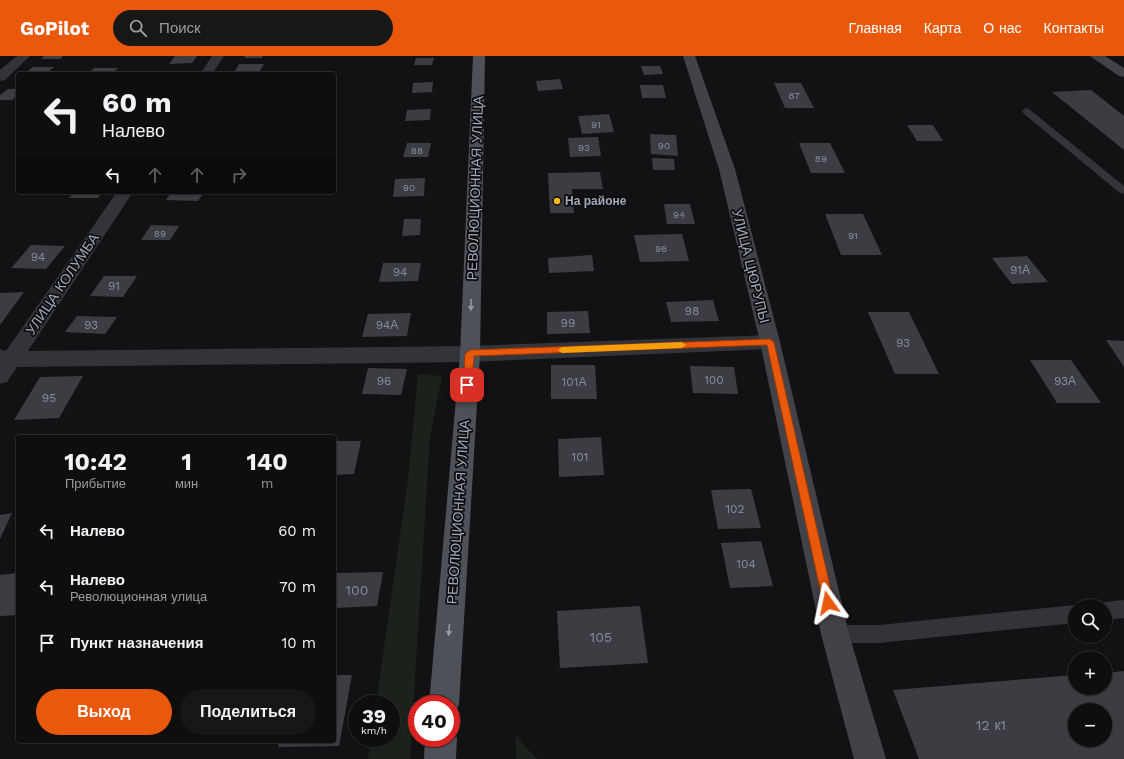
<!DOCTYPE html>
<html lang="ru">
<meta charset="utf-8">
<style>
body{margin:0;font-family:"Work Sans",sans-serif;background:#171718;color:#f1f3f6;height:100vh;display:flex;flex-direction:column;font-size:15px;white-space:nowrap}
*{box-sizing:border-box;margin:0}
p{font-size:13px;color:#9b9c9e}
.icon{flex:none;width:22px;height:22px;fill:none;stroke:currentColor;stroke-width:2;stroke-linecap:round;stroke-linejoin:round}
.map{position:relative;flex:1;overflow:hidden}
.sheet{position:absolute;left:16px;top:379px;width:320px;height:308px;display:flex;flex-direction:column;background:#0e0e0f;border-radius:4px;box-shadow:0 1px 3px #0004,0 0 0 1px #2e2e2f}
.sheet>*{flex:none}
.hud{position:absolute;left:16px;top:16px;width:320px;height:122px;border-radius:4px;box-shadow:0 1px 3px #0004,0 0 0 1px #2e2e2f;background:#0e0e0f;color:#f1f3f6;overflow:hidden}
.fabs{position:absolute;left:1068px;top:543px;display:grid;gap:8px}
.fabs a{display:grid;place-items:center;width:44px;height:44px;border-radius:50%;background:#0e0e0f;box-shadow:0 1px 3px #0004,0 0 0 1px #2e2e2f;font-size:20px}
.speed{position:absolute;left:348px;top:639px;display:flex;gap:8px;font-size:20px;font-weight:700;text-align:center}
.speed>*{display:grid;place-content:center;width:52px;height:52px;border-radius:50%;background:#0e0e0f;box-shadow:0 1px 3px #0004,0 0 0 1px #2e2e2f;line-height:1}
.speed small{font-size:10px;font-weight:400}
.speed .limit{border:6px solid #d22;background:#fff;color:#111}
.pin{position:absolute;display:grid;place-items:center;width:34px;height:34px;color:#fff;margin:-17px;border-radius:8px;box-shadow:0 2px 6px #0006}
.me{position:absolute;width:44px;margin:-22px;rotate:348deg;stroke-linejoin:round;filter:drop-shadow(0 0 3px #0008)}
.turn{display:flex;align-items:center;gap:14px;height:84px;padding:0 20px;font-size:18px}
.turn .icon{width:52px;height:52px;stroke-width:2.5}
.turn b{display:block;font-size:28px;line-height:34px}
.lanes{display:flex;align-items:center;height:38px;padding:0 20px;background:#0003;justify-content:center;gap:20px;direction:ltr}
.lanes .off{opacity:.35}
.eta{display:flex;justify-content:space-evenly;align-items:center;height:68px;text-align:center}
.eta b{font-size:24px;font-weight:700;line-height:28px}
.button{display:flex;gap:8px;margin-top:auto;padding:8px 20px}
.button a{flex:1;height:46px;border-radius:24px;background:#ea580c;color:#fff;font-size:16px;font-weight:700;line-height:46px;text-align:center}
.button a+a{background:#171718;color:#f1f3f6}
ul{padding:0;list-style:none}
li{display:flex;align-items:center;gap:12px;height:56px;padding:0 20px}
li div{flex:1}
li b{display:block;font-size:15px}
li em{font-style:normal}
header{display:flex;align-items:center;gap:24px;box-sizing:border-box;height:56px;padding:0 20px;background:#ea580c;color:#fff}
header strong{font-size:19px}
nav{display:flex;gap:22px;margin-inline-start:auto;font-size:14px}
.search{width:280px;height:36px;background:#171718;display:flex;align-items:center;gap:10px;box-sizing:border-box;padding:0 14px;border-radius:22px;color:#9b9c9e;font-size:15px}
.map>svg:first-child{display:block}
.green{fill:#1a221b}
.building{fill:#3c3d42;fill-rule:evenodd}
.lines{fill:none;stroke-linecap:round;stroke-linejoin:round}
.lane{fill:#333439;fill-rule:evenodd}
.street{fill:#333439;fill-rule:evenodd}
.secondary{fill:#414349;fill-rule:evenodd}
.primary{fill:#4f5158;fill-rule:evenodd}
.oneway{fill:#9197a3}
.route{fill:#ea580c;stroke:#983908}
.slow{fill:#f59e0b}
.poi-dot{fill:#ffb81f;stroke:#0d0d0f;stroke-width:1.5}
.labels{text-anchor:middle;dominant-baseline:central;stroke-width:3.5;stroke-linejoin:round;paint-order:stroke}
.far-number-label{font-size:10px;fill:#888d99}
.far-poi-label{font-size:12px;font-weight:bold;fill:#a2a8b6;stroke:#0d0d0f;text-anchor:start}
.number-label{font-size:12px;fill:#888d99}
.street-label{font-size:14px;fill:#a2a8b6;stroke:#0d0d0f}
.near-number-label{font-size:14px;fill:#888d99}
</style>
<header>
<strong>GoPilot</strong>
<div class="search"><svg class="icon" aria-label="search" viewBox="0 0 24 24"><circle cx="10" cy="10" r="6"/><path d="M15 15l6 6"/></svg>Поиск</div>
<nav><a>Главная</a><a>Карта</a><a>О нас</a><a>Контакты</a></nav>
</header>
<div class="map">
<svg width="1124" height="703" viewBox="0 0 1124 703">
<rect width="100%" height="100%" fill="#121214"/>
<g class="green">
<path d="M418,318l24,2 -12,61 -20,322h-42l3,-21h20v-34h-15l32,-225z"/>
<path d="M516,680l21,23h-21z"/>
</g>
<g class="building">
<path d="M44,0h19l-2,3h-20z"/>
<path d="M175,0h22l-5,7 -23,1z"/>
<path d="M245,0h18l-1,2h-18z"/>
<path d="M416,2h18l-2,7h-18z"/>
<path d="M239,8h25l-6,10h-25z"/>
<path d="M641,10h19l3,8 -19,1z"/>
<path d="M33,11h21l-8,7h-22z"/>
<path d="M94,12h24l-6,6h-24z"/>
<path d="M560,23l3,10 -25,2 -2,-10z"/>
<path d="M433,26l-1,10 -20,1 1,-10z"/>
<path d="M774,27h27l13,25h-29z"/>
<path d="M640,29h23l3,13h-24z"/>
<path d="M8,33h10v6l-6,5h-12v-5z"/>
<path d="M1091,34l33,26v34l-72,-58z"/>
<path d="M431,53l-1,11 -25,1 2,-11z"/>
<path d="M609,58l5,18 -32,2 -4,-18z"/>
<path d="M907,69h26l10,16h-26z"/>
<path d="M650,78l26,1 2,21 -27,-2z"/>
<path d="M598,81l3,19 -31,1 -2,-19z"/>
<path d="M407,87h24l-3,14h-25z"/>
<path d="M799,87h31l15,30h-34z"/>
<path d="M652,102l22,1 1,11h-22z"/>
<path d="M600,116l3,17h-31l2,24h-24l-2,-40z"/>
<path d="M425,122l-1,18 -31,1 2,-18z"/>
<path d="M74,136h29l-5,6h-29z"/>
<path d="M172,136h32l-6,9 -32,-1z"/>
<path d="M664,148h26l5,20h-28z"/>
<path d="M825,158h38l19,41h-41z"/>
<path d="M404,163h17l-1,16 -18,1z"/>
<path d="M151,169l28,1 -9,14h-29z"/>
<path d="M682,178l7,27 -49,1 -6,-27z"/>
<path d="M31,189l34,1 -19,23 -35,-1z"/>
<path d="M592,199l2,16 -45,2 -1,-15z"/>
<path d="M1027,200l21,26 -36,2 -20,-26z"/>
<path d="M383,207h38l-3,18 -39,1z"/>
<path d="M104,220h33l-14,21 -33,-1z"/>
<path d="M24,236l-24,33v-32z"/>
<path d="M713,244l6,21 -48,1 -5,-20z"/>
<path d="M588,255l2,22 -43,1v-22z"/>
<path d="M868,256h41l30,62h-44z"/>
<path d="M411,257l-4,23 -45,1 6,-23z"/>
<path d="M77,260l40,1 -12,17 -40,-2z"/>
<path d="M1106,284l18,1v26z"/>
<path d="M1030,304h41l30,43h-44z"/>
<path d="M551,309h44l2,34h-46z"/>
<path d="M690,310l44,1 4,27 -45,-1z"/>
<path d="M368,312l39,1 -6,26 -39,-1z"/>
<path d="M83,320l-24,42 -45,2 26,-43z"/>
<path d="M601,381l3,38 -45,2 -1,-38z"/>
<path d="M334,385h27l-7,33 -20,1z"/>
<path d="M751,433l10,39 -43,1 -7,-39z"/>
<path d="M12,457l-12,26v-24z"/>
<path d="M761,485l12,45 -43,2 -9,-45z"/>
<path d="M383,516l-6,34 -43,2v-35z"/>
<path d="M18,517v42l-18,1v-41z"/>
<path d="M640,550l8,57 -88,5 -3,-57z"/>
<path d="M1124,615v88h-205l-26,-69 182,-15v13h30v-15zM1075,654h30v30h-30z"/>
<path d="M334,619h18l-13,71 -61,1 1,-6h55z"/>
</g>
<g class="lines">
<g class="lane">
<path d="M1026,52l3,1 95,77v8l-4,-1 -97,-80 -1,-2z"/>
<path d="M1124,544v18l-19,2v-14h-7l1,-1 6,-3z"/>
<path d="M1075,549l2,1h-2v17l-196,20h-44l-6,-3 -3,-6 3,-6 6,-3h44z"/>
</g>
<g class="street">
<path d="M17,0h13l-25,24 -5,1v-11z"/>
<path d="M212,0h12l-12,18h-12z"/>
<path d="M117,136h16l-105,159 442,-5 300,-11 7,2 3,5 -3,5 -7,2 -300,13 -453,5 -10,15 -7,2v-35l6,2z"/>
</g>
<g class="secondary">
<path d="M683,0h12l40,113 45,173 69,292 37,125h-32l-33,-125 -61,-292 -41,-173z"/>
<path d="M1090,0h15l19,12v9l-5,-1z"/>
</g>
<g class="primary">
<path d="M473,0h12l-5,298 -21,350 -4,11 -4,1v-12h-22l31,-350z"/>
<path d="M451,671l6,11 -1,21h-32l1,-21h26z"/>
</g>
</g>
<defs><path id="oneway-solid" d="M-6-.8H1V-3.2L6.5 0L1 3.2V.8H-6Z"/></defs>
<g class="oneway">
<use href="#oneway-solid" transform="translate(471 249) rotate(92)"/>
<use href="#oneway-solid" transform="translate(449 574) rotate(94)"/>
</g>
<path class="route" d="M770,283l4,3 60,261 -2,4 -4,2 -4,-2 -1,-4 -56,-258 -293,11 -2,29 -5,4 -4,-4 2,-31 5,-4z"/>
<path class="slow" d="M682,286l4,3 -4,3 -120,5 -4,-3 4,-3z"/>
<circle class="poi-dot" cx="557" cy="145" r="4"/>
<g class="labels">
<g class="far-number-label">
<text x="794" y="39">87</text>
<text x="596" y="68">91</text>
<text x="664" y="89">90</text>
<text x="584" y="91">93</text>
<text x="417" y="94">88</text>
<text x="821" y="102">89</text>
<text x="409" y="131">90</text>
<text x="679" y="158">94</text>
<text x="160" y="177">89</text>
<text x="853" y="179">91</text>
<text x="661" y="192">96</text>
</g>
<g class="far-poi-label">
<text x="565" y="145">На районе</text>
</g>
<g class="number-label">
<text x="38" y="201">94</text>
<text x="1020" y="214">91А</text>
<text x="400" y="216">94</text>
<text x="114" y="230">91</text>
<text x="692" y="255">98</text>
<text x="568" y="267">99</text>
<text x="91" y="269">93</text>
<text x="387" y="269">94А</text>
<text x="903" y="287">93</text>
<text x="714" y="324">100</text>
<text x="384" y="325">96</text>
<text x="1065" y="325">93А</text>
<text x="574" y="326">101А</text>
<text x="49" y="342">95</text>
<text x="580" y="401">101</text>
<text x="735" y="453">102</text>
<text x="746" y="508">104</text>
</g>
<g class="street-label">
<text transform="translate(475 132) rotate(-88)">РЕВОЛЮЦИОННАЯ УЛИЦА</text>
<text transform="translate(751 210) rotate(76)">УЛИЦА ЦЮРУПЫ</text>
<text transform="translate(62 228) rotate(-56)">УЛИЦА КОЛУМБА</text>
<text transform="translate(458 456) rotate(-86)">РЕВОЛЮЦИОННАЯ УЛИЦА</text>
</g>
<g class="near-number-label">
<text x="357" y="534">100</text>
<text x="601" y="581">105</text>
<text x="991" y="669">12 к1</text>
</g>
</g>
</svg>
<div class="fabs">
<a><svg class="icon" aria-label="search" viewBox="0 0 24 24"><circle cx="10" cy="10" r="6"/><path d="M15 15l6 6"/></svg></a>
<a>+</a>
<a>−</a>
</div>
<div class="speed"><div>39<small>km/h</small></div><div class="limit">40</div></div>
<div class="pin" style="left:467px;top:329px;background:#d93025"><svg class="icon" aria-label="arrive" viewBox="0 0 24 24"><path d="M6 21V4h12l-3 4 3 4H6"/></svg></div>
<svg class="me" style="left:828px;top:547px" viewBox="-20 -20 40 40"><path d="M0-17L14 15 0 8-14 15z" fill="#ea580c" stroke="#fff" stroke-width="4"/></svg>
<div class="hud">
<div class="turn"><svg class="icon" aria-label="left" viewBox="0 0 24 24"><path d="M17 20v-9H6M10 6l-5 5 5 5"/></svg><div><b>60 m</b>Налево</div></div>
<div class="lanes"><svg class="icon" aria-label="left" viewBox="0 0 24 24"><path d="M17 20v-9H6M10 6l-5 5 5 5"/></svg><svg class="icon off" aria-label="ahead" viewBox="0 0 24 24"><path d="M12 20V5M6 11l6-6 6 6"/></svg><svg class="icon off" aria-label="ahead" viewBox="0 0 24 24"><path d="M12 20V5M6 11l6-6 6 6"/></svg><svg class="icon off" aria-label="right" viewBox="0 0 24 24"><path d="M7 20v-9h11M14 6l5 5-5 5"/></svg></div>
</div>
<section class="sheet">
<div class="eta">
<div><b>10:42</b><p>Прибытие</p></div>
<div><b>1</b><p>мин</p></div>
<div><b>140</b><p>m</p></div>
</div>
<ul>
<li><svg class="icon" aria-label="left" viewBox="0 0 24 24"><path d="M17 20v-9H6M10 6l-5 5 5 5"/></svg><div><b>Налево</b></div><em>60 m</em></li>
<li><svg class="icon" aria-label="left" viewBox="0 0 24 24"><path d="M17 20v-9H6M10 6l-5 5 5 5"/></svg><div><b>Налево</b><p>Революционная улица</p></div><em>70 m</em></li>
<li><svg class="icon" aria-label="arrive" viewBox="0 0 24 24"><path d="M6 21V4h12l-3 4 3 4H6"/></svg><div><b>Пункт назначения</b></div><em>10 m</em></li>
</ul>
<div class="button"><a>Выход</a><a>Поделиться</a></div>
</section>
</div>
